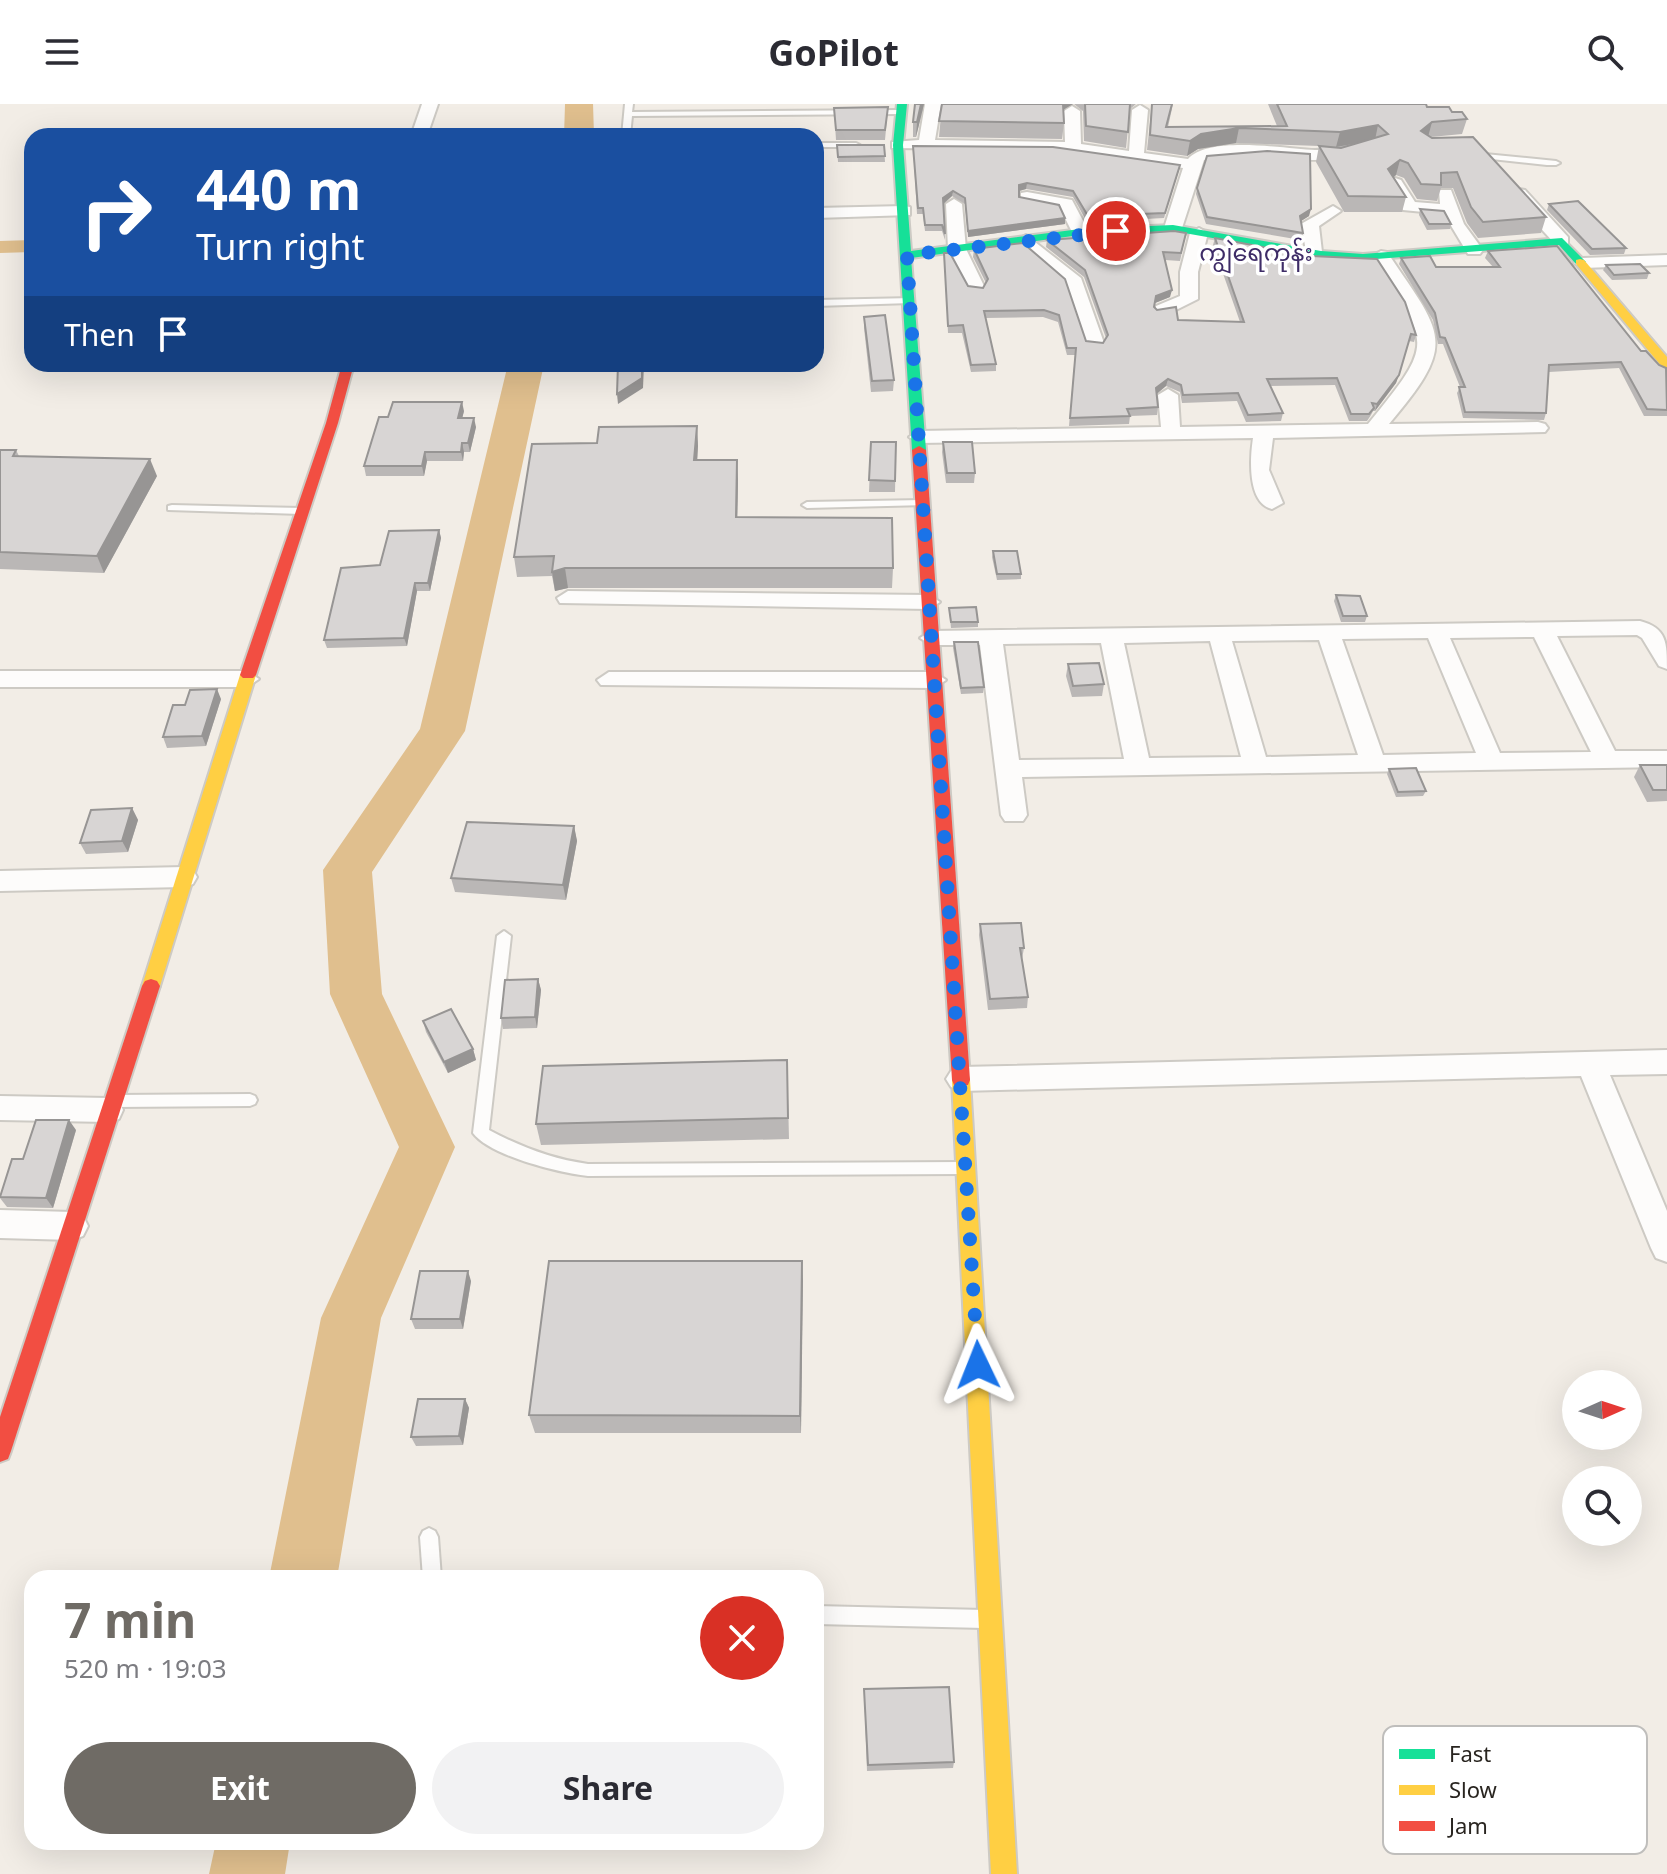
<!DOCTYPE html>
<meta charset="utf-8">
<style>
body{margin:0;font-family:"Noto Sans","Noto Sans Myanmar",sans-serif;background:#f2f2f3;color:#2b2b33;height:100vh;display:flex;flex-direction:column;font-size:30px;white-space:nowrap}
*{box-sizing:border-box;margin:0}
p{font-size:26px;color:#7c7c81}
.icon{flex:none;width:44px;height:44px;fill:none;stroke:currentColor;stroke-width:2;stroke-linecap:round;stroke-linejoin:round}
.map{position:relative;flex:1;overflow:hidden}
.drawer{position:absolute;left:24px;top:1466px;width:800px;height:280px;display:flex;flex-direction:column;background:#fff;border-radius:24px;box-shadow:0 8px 32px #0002}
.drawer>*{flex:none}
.top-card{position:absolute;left:24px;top:24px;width:800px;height:244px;border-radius:24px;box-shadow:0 8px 32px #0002;background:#1a4fa0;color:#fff;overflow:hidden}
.needle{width:52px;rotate:87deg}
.tools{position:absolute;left:1562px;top:1266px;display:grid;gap:16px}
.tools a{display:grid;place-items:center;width:80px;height:80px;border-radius:50%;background:#fff;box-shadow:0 8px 32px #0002;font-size:40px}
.pin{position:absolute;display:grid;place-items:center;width:68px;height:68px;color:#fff;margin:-34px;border:4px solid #fff;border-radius:50%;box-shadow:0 2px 8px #0007}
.me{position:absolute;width:88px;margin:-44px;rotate:358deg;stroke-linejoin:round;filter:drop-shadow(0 0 6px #0008)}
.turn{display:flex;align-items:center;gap:28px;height:168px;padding:0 40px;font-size:36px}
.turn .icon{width:104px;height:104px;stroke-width:2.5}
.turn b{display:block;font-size:56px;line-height:68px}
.then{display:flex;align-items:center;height:76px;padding:0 40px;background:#0003;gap:16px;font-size:30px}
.round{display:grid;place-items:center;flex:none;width:84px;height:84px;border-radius:42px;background:#f2f2f3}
.overview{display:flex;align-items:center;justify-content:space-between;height:136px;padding:0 40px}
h1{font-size:48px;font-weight:700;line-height:60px;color:#6f6b65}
.primary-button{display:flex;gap:16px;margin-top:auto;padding:16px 40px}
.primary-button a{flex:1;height:92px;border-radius:48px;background:#6f6b65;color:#fff;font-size:32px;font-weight:700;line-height:92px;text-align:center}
.primary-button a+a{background:#f2f2f3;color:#2b2b33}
header{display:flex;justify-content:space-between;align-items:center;height:104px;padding:0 40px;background:#fff;font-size:36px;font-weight:700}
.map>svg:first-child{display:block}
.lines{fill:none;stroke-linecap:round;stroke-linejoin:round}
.canal{fill:#e0bf8e;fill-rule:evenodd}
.river{fill:#e0bf8e;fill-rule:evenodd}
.lane-casing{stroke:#cdcac4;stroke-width:4}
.street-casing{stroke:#cdcac4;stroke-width:4}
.fast-casing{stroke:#cdcac4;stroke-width:4}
.slow-casing{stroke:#cdcac4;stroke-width:4}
.jam-casing{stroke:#cdcac4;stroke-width:4}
.lane{fill:#fdfcfb;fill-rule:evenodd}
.street{fill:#fdfcfb;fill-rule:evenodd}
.fast{fill:#16e098;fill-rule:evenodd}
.slow{fill:#ffcf43;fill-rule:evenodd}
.jam{fill:#f24e42;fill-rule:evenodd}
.wall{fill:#bab7b6}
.shaded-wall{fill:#979594}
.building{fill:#d8d5d4;stroke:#979594;stroke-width:2}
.route{stroke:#1a73e8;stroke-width:14;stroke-dasharray:0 25.2}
.labels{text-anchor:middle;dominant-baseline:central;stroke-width:7;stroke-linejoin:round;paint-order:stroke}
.far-quarter-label{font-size:24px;fill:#3e2c67;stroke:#fff}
.key{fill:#fff;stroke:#bfbebc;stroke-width:2}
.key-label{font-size:22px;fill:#292520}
</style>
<header><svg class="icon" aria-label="menu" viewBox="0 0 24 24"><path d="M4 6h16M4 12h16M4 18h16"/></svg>GoPilot<svg class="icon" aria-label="search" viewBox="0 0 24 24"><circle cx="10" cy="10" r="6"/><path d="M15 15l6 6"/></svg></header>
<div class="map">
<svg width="1667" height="1770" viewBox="0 0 1667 1770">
<rect width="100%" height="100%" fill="#f2ede6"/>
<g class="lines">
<path class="canal" d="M32,136v12l-32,1v-12z"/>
<g class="river">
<path d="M565,0h28l1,32h-30z"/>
<path d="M508,260h36l-79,367 -93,141 10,122 73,153 -74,171 -44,260h-68l52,-260 78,-171 -69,-153 -7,-124 97,-141z"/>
<path d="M216,1738h74l-5,32h-76z"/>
</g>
<g class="lane-casing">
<g id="lane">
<path d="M625,0h8l-1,8 269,-2 4,2 -4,2 -269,2 -2,20h-8z"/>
<path d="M816,39h40l4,2 -4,2h-40z"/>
<path d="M1485,50l71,7 4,2 -4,2h-9l-65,-7v-4z"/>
<path d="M914,194v4l-3,1 -95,3v-6z"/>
<path d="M923,396l4,1v4l-120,3 -5,-3 5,-3z"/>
<path d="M172,401l129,3 5,3 -5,3 -133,-4v-4z"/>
<path d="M504,827l7,5 -22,194c32,17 63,29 99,34l375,-2 5,1 3,5 -3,5 -5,1 -375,2c-28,-3 -98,-20 -115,-43l24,-197z"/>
<path d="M250,990l5,2 2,4 -2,4 -5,2 -135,1 -5,-2 -2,-4 2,-4 5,-2z"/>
<path d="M429,1424l6,3 3,6 3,41h-18l-3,-41 3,-6z"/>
<path d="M816,1502l168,4 7,2 2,7 -2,7 -7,2 -168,-4z"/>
</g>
</g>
<g class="street-casing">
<g id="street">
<path d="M422,0h16l-11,32h-16z"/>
<path d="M925,0h16l-6,36 130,2 -1,-31 8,-5 8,5 1,33 48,7 3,-41 8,-5 8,5 -4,43 44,6c21,-24 98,-10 127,-9 14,0 38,-7 48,2 -20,17 -123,0 -159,8l-22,68 -9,5 -9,-5 19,-60 -130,-18 -161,-2v-6l27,-2z"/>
<path d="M1395,74l6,2 14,22 25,2 -1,-14h12l13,34 19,26 -3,4h-12l-24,-40 -41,-4 -16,-27z"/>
<path d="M1519,85l6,1 43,47v8h-12l-43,-47 -2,-4z"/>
<path d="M1027,88l45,8 17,32 -3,4h-12l-14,-28 -39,-7v-8z"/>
<path d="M954,95l8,5 4,45 19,39 -3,4h-12l-22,-43 -2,-45z"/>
<path d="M904,102l6,1v8l-94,3v-10z"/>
<path d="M1333,102l8,5 -22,15 3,26 -9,5 -6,-1 -6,-32z"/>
<path d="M1199,124l9,5 -10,39v27l-30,15h-12v-8l24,-10v-24l10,-39z"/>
<path d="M1026,131l55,43 23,65 -2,4h-14l-2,-4 -19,-59 -47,-40 -3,-4z"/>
<path d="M1381,147l6,1c56,83 72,90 2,172l149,-2 7,2 3,4 -3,4 -272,6 -4,32 14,33 -11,6c-25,-6 -22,-51 -19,-71l-334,5 -10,-6 10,-6 242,-4 -3,-32 10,-6 10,6 2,32 188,-3c69,-84 61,-79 4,-168z"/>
<path d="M1667,151v10l-84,3 -9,-5 9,-5z"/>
<path d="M568,487l361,4 11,7 -11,7 -369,-6 -3,-5z"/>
<path d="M1640,517c27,7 27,22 27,48l-8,-3 -17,-28 -5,-3 -80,1 58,115h52v16l-645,10 5,38 -4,6h-18l-4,-6 -21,-170h-49l-11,-7 11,-7zM1534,533l57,115 -91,1 -50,-115zM1428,534l48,115 -93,2 -41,-116zM1319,536l39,115 -92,2 -34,-116zM1210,537l31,116 -92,1 -25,-115zM1101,539l23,116 -105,1 -16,-116z"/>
<path d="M0,567h247l12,8 -12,8h-247z"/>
<path d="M609,568h325l12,8 -12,8 -333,-3 -4,-5z"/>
<path d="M184,763l9,3 4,7 -4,7 -9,3 -184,4v-20z"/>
<path d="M1667,946v24l-57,1 57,136v51l-11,-4 -5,-10 -70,-172 -620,15 -10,-4 -5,-8 5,-8 10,-4z"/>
<path d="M0,992l108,2 11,3 4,9 -4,9 -11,3 -108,-2z"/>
<path d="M0,1106l72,2 11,4 5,10 -5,10 -11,4 -72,-2z"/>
</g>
</g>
<g class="fast-casing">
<path id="fast" d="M897,0h10l-4,41 8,106 169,-22 93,-4 148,26 42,3 199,-16 24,24 -10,2 -17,-19 -196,15 -42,-3 -148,-26 -93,4 -169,23 15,192 -7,4 -7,-4 -19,-305z"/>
</g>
<g class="slow-casing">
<g id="slow">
<path d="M1580,155l4,1 83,97v12l-4,-1 -87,-104v-4z"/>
<path d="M248,566l8,5 -96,311 -3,5h-12l-3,-5 98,-311z"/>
<path d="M961,968l7,3 2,5 47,794h-26l-39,-794 2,-5z"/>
</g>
</g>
<g class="jam-casing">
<g id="jam">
<path d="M342,260h12l-16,59 -82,252 -3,3h-10l-3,-3 86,-252z"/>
<path d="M919,342l7,4 44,630 -2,5h-14l-2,-5 -40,-630z"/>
<path d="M151,875l6,2 3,5 -149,465 -3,8 -8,3v-45l142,-431 3,-5z"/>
</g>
</g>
<use href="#lane" class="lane"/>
<use href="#street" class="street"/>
<use href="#fast" class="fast"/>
<use href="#slow" class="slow"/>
<use href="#jam" class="jam"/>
</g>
<g class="wall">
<path d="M924,0l-8,33h-3v-15z"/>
<path d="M942,0h131l-10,6 1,13 -2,16 -123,-2z"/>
<path d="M1074,0h62l-6,5 -4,39 -42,-7 -1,-30z"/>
<path d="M1152,0h21l-5,23 109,-1 -9,-22h158l1,3 25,5 15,7 -5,15 -31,3 115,80 -5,16 -63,5 -11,-15 -14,-35h-12l-4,13 -20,-2 -13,-21 -8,-3 -2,2 12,20 -4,15h-58l-28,-50 3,-16 -83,-3 -38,6 -11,7 -40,-6z"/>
<path d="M888,3l-3,33h-49l-2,-32z"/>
<path d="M837,41h47l1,17h-47z"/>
<path d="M913,42l266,24 -15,48 -77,4 -14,-25 -47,-8 -7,2v6l46,21v6l-97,13 -3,-33 -13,-8 -8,8 1,36 -3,-9h-17l-2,-17h-6z"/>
<path d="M1197,84l112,28 -8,5 2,12 -2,7 -95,-16 -10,-30z"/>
<path d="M1549,100l77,44 -2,6 -34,1 -43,-45z"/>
<path d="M1420,105l31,15 -1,5 -23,1 -8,-15z"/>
<path d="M1186,129l-6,28 -15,-1 5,37 -15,6 -1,4 3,3 21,10 62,2 -27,-77 2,-7 201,97 -2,7 -5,-1 -13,42 -21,28h-2l-2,4 -4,6h-18l-14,-36 -65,1 13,27 -2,8 -35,1 -9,-21 -55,2 -2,-11 -14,-6 -9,8 1,13 -1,8 -27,1 -1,8 -60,2 6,-71h-8l-9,-33 -15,-5 -58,1 11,46v7l-25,1 -9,-39h-14l-4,-80 24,33 15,2 3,-5 -13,-26 1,-8 49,-6 63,98 17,2 3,-5 -22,-61 -38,-30 1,-7z"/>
<path d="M1488,147l153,100 18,14 8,4v47h-23l-25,-48 -70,4 -3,41 -2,7 -81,-2 -6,-25 3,-6 -17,-43h-5l-5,-24 -34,-56 2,-6 35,9h57l-8,-9z"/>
<path d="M1606,161l43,8 -2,6 -35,1 -9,-10z"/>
<path d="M864,213l30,63 -1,11 -22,1 -7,-64z"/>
<path d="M464,307l-2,7 14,9 -6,25h-6l-1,9h-36l-3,15h-58l-2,-10z"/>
<path d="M697,322l1,20 -1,14 41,19 -1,38 156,51 -1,20h-324l-13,3 -3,-15 -35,1 -3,-20 83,-114z"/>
<path d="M871,338h25l-1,50h-26z"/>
<path d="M943,338l32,31 -1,10h-28l-4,-31z"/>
<path d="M0,346h16l3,6 138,20 -53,97 -104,-4z"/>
<path d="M439,426l2,8 -11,53h-13l-10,55 -80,2 -3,-8 56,-75z"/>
<path d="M993,447l28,23v5l-24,1 -5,-23z"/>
<path d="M1336,491l31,21 -2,6h-24l-7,-21z"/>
<path d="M949,504l29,14v5l-27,1z"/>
<path d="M954,538l30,45 -1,6 -22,1 -8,-46z"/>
<path d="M1068,560l36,20 -2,12 -30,1 -6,-21z"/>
<path d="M221,595l-15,47 -39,2 -4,-11 22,-32z"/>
<path d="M1640,661h27v36l-20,1 -13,-25z"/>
<path d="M1389,665l37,22 -3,5 -27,1 -9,-23z"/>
<path d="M132,704l6,12 -10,32 -42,2 -6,-11z"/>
<path d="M574,722l3,15 -11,59 -111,-8 -4,-14z"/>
<path d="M980,820l44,24 -2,11 6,38 -1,11 -39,2 -9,-75z"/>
<path d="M538,875l3,11 -4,38 -34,1 -2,-11z"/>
<path d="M423,917l50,28 3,11 -28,13 -22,-41z"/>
<path d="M787,956l2,79 -248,6 -5,-21z"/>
<path d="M76,1026l-23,78 -46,-1 -7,-9v-3l23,-36z"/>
<path d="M802,1157l-1,172h-266l-6,-18z"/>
<path d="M471,1177l-8,48h-48l-4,-10z"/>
<path d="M465,1295l4,9 -6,37 -47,1 -5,-9z"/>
<path d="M864,1585l90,73 -1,6 -86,3z"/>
</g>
<g class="shaded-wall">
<path d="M921,0h3l-8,33 1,-15z"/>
<path d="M1062,0h11l-12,7z"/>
<path d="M1432,18l-4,15 -7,-6z"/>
<path d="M1378,21l-3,15 -39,7 4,-15z"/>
<path d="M1239,24l-3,15 -38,6 -11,7 3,-15 11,-7z"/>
<path d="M1400,56l-4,15 -12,10 4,-16z"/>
<path d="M1027,79l-1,6 -7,2v-6z"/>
<path d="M953,87l-1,5 -9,8v-6z"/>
<path d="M1311,105l-2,7 -11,7 2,-7z"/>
<path d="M1065,114v6l-97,13v-6z"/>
<path d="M1172,186l-2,7 -15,6 1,-7z"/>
<path d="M642,260h2l-1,24 -25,16 -1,-10z"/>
<path d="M1399,271l-3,8 -21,28 2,-7z"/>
<path d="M1168,275l-2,7 -11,9 1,-7z"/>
<path d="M462,298l2,9 -4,16 -2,-9z"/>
<path d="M474,314l2,9 -6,25 -2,-9z"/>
<path d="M697,322l1,20 -2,34 -2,-20z"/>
<path d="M462,339l2,9 -1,9 -2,-9z"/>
<path d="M425,348l2,9 -3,15 -2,-10z"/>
<path d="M150,355l7,17 -53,97 -7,-17z"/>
<path d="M737,356l1,19 -1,58 -1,-20z"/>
<path d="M439,426l2,8 -11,53 -2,-8z"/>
<path d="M565,464l3,20 -13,3 -3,-19z"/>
<path d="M415,479l2,8 -10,55 -3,-8z"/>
<path d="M217,585l4,10 -15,47 -4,-10z"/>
<path d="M132,704l6,12 -10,32 -6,-11z"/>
<path d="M574,722l3,15 -11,59 -3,-15z"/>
<path d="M538,875l3,11 -4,38 -2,-11z"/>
<path d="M473,945l3,11 -28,13 -4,-11z"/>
<path d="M69,1016l7,10 -23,78 -7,-10z"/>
<path d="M802,1157l1,19 -2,153 -1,-17z"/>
<path d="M468,1167l3,10 -8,48 -3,-10z"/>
<path d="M465,1295l4,9 -6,37 -4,-9z"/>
</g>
<g class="building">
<path d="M915,0h6l-4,18h-4z"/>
<path d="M942,0h121l1,19 -125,-2z"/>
<path d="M1085,0h45l-2,28 -42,-6z"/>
<path d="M1152,0h20l-6,23 121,-1 -10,-22h149l1,3h22l3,5h10l5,7 -35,3 -11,9 11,7 41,-1 73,80 -63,5 -12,-15 -14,-35 -16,1v12l-20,-1 -13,-21 -8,-3 -12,9 18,28 -58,-1 -29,-50 22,2 47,-14 -10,-9 -38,7 -101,-4 -38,6 -11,7 -40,-6z"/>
<path d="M888,3l-3,23h-49l-2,-22z"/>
<path d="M837,41h47l1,11 -47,1z"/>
<path d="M913,42l140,1 127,18 -15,48 -77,3 -15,-25 -46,-8 -8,2v12l40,8 6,13 -97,13 -3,-33 -12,-7 -10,7 2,36 -3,-9h-17l-2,-17h-5z"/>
<path d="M1267,47l43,3 1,55 -11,7 3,17 -96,-16 -10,-29 10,-32z"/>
<path d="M1578,97l48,47 -34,1 -43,-45z"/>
<path d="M1420,105l24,2 7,13h-22z"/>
<path d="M1174,127l12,2 -5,20 -18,-1 9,38 -16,6 -2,11 3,3 19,-3 2,13 66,2 -29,-84 96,18 66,3 28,43 11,33 -5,-1 -12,41 -22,29 -5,-1 2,5 -5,6h-18l-14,-36 -70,1 16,34 -35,2 -10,-22 -55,2 -2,-10 -13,-6 -12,9 2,19 -31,2 3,7 -60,2 6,-70h-9l-8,-33 -15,-5 -60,1 12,53 -25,1 -8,-40 -15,1 -4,-73h6l18,33 15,2 5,-9 -14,-30 49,-6 42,36 21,62 17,2 5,-8 -23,-65 -38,-30z"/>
<path d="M1557,142l84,105h5l13,14 7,3 1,42 -20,-1 -26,-47 -72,3 -3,48 -81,-1 -6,-25h6l-20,-49 -5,-1 -5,-24 -34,-55 29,-2 6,11h64l-12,-16z"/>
<path d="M1640,160l9,9 -35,2 -8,-10z"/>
<path d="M885,211l9,65 -22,1 -8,-64z"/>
<path d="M618,260h24v14l-25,16z"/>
<path d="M393,298h69l-4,16h16l-6,25h-6l-1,9h-36l-3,14h-58l15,-49h9z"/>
<path d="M697,322l-3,34h43l-1,57 156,1 1,50h-328l-13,4 2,-16 -40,1 18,-113 65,-1 2,-16z"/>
<path d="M871,338h25l-1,39 -26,-1z"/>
<path d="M943,338h29l3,31h-28z"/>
<path d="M0,346h16l-3,6 137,3 -53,97 -97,-4z"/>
<path d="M439,426l-11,53h-13l-11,55 -80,2 17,-72 39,-3 9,-34z"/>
<path d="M993,447h24l4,23h-24z"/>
<path d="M1336,491l24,1 7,20h-24z"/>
<path d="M976,503l2,15h-27l-2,-14z"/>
<path d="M954,538h24l6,45 -23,1z"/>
<path d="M1099,559l5,21 -31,2 -5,-22z"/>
<path d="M217,585l-15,47 -39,1 10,-32h12l5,-15z"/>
<path d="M1640,661h27v25h-14z"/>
<path d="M1416,664l10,23 -28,1 -9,-23z"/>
<path d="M132,704l-10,33 -42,2 11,-33z"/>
<path d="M467,718l107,4 -11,59 -112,-7z"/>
<path d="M1021,819l3,25h-4l8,49 -38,2 -10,-75z"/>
<path d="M538,875l-3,38 -34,1 4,-38z"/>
<path d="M451,905l22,40 -29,13 -21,-41z"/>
<path d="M787,956l1,58 -252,6 7,-58z"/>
<path d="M36,1016h33l-23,78 -46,-1 12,-38h11z"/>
<path d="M549,1157h253l-2,155 -271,-1z"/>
<path d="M420,1167h48l-8,48h-49z"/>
<path d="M418,1295h47l-6,37 -48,1z"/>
<path d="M949,1583l5,75 -86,3 -4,-76z"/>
</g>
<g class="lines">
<path class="route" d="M978,1261l-71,-1110 209,-24"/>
</g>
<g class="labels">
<g class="far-quarter-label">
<text x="1256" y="147">ကျွဲရေကုန်း</text>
</g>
</g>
<rect x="1383" y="1622" width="264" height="128" rx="12" class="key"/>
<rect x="1399" y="1645" width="36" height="10" fill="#16e098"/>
<rect x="1399" y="1681" width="36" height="10" fill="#ffcf43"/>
<rect x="1399" y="1717" width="36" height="10" fill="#f24e42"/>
<g class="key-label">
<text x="1449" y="1658">Fast</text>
<text x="1449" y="1694">Slow</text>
<text x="1449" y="1730">Jam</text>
</g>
</svg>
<div class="tools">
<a><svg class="needle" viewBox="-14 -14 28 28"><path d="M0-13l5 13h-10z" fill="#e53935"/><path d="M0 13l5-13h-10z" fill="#7c7c81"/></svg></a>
<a><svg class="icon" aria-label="search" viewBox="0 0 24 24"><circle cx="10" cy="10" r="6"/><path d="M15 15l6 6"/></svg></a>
</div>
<div class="pin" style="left:1116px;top:127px;background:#d93025"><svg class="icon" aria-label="arrive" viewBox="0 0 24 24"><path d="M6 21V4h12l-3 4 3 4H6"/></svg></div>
<svg class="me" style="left:978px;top:1261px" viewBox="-20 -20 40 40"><path d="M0-17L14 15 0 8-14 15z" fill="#1a73e8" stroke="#fff" stroke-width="4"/></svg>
<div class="top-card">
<div class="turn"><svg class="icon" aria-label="right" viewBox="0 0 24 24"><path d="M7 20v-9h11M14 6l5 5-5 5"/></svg><div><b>440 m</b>Turn right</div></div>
<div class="then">Then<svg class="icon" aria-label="arrive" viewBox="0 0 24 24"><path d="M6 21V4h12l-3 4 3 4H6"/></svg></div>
</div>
<section class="drawer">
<div class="overview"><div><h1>7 min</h1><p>520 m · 19:03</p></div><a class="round" style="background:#d93025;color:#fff"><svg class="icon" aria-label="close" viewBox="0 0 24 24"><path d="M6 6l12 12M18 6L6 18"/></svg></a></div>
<div class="primary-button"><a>Exit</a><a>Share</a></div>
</section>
</div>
